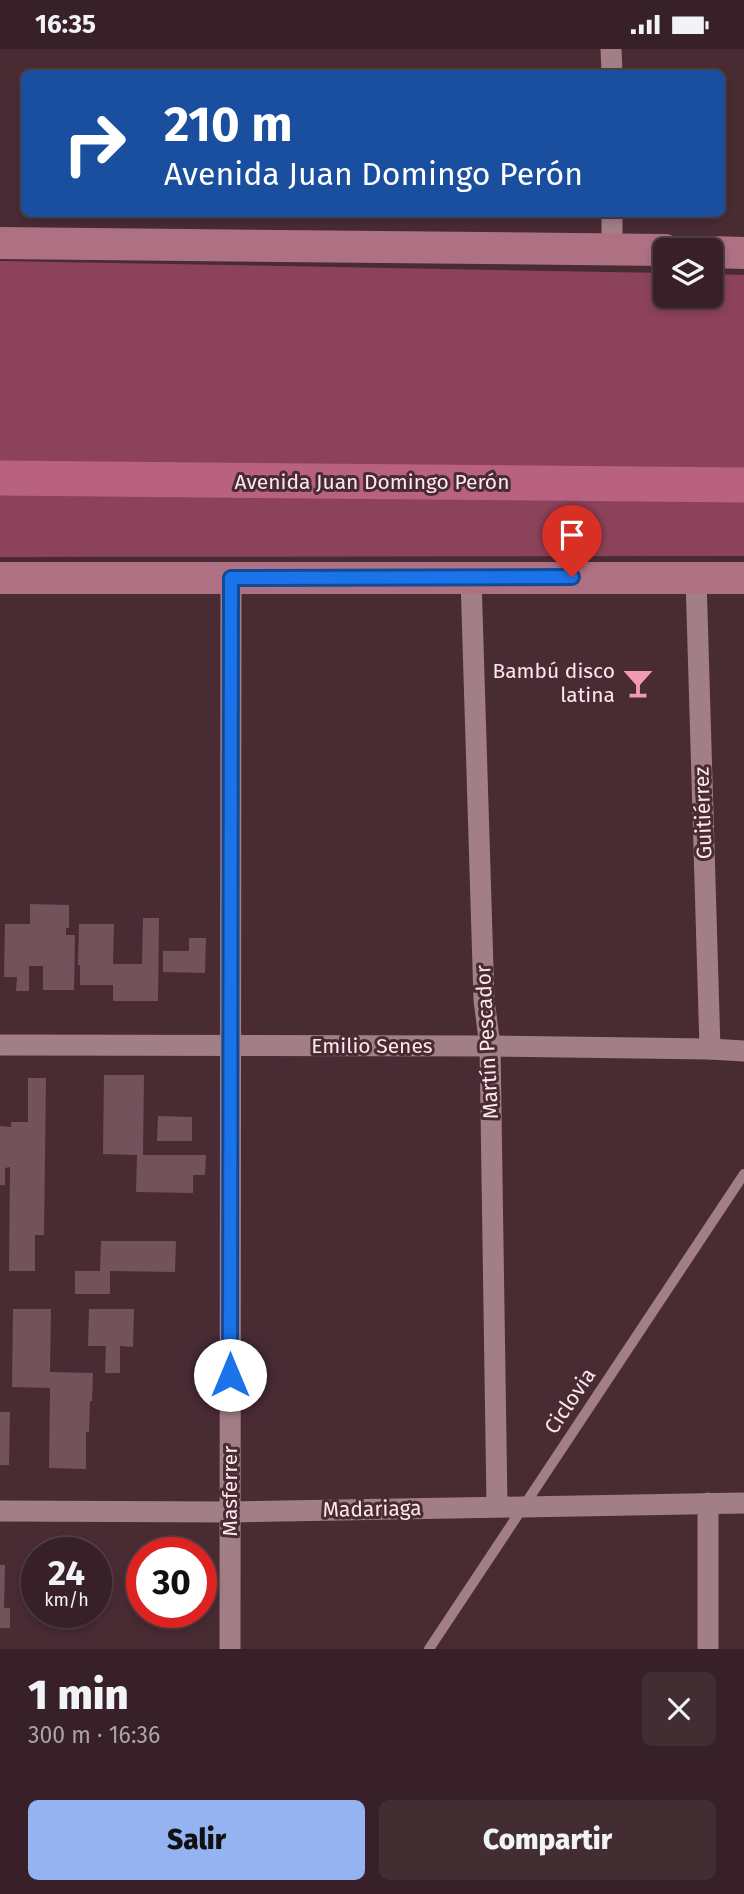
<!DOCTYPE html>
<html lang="es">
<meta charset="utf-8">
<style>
body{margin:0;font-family:"Fira Sans",sans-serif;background:#422d33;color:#f1f3f6;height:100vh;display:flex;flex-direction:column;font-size:26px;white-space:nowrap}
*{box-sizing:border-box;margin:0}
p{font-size:23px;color:#aaa3a7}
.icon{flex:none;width:38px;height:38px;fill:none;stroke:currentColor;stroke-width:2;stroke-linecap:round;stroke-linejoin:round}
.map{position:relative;height:1600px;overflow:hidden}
.panel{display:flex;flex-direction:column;background:#372027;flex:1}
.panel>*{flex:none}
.top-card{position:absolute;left:21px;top:21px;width:704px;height:147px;border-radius:10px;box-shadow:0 4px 10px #0003,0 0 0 2px #513e44;background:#1a4fa0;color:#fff;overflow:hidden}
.tools{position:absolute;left:653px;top:189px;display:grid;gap:14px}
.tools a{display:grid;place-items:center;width:70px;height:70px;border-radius:10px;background:#372027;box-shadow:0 4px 10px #0003,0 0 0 2px #513e44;font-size:35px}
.speed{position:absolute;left:21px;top:1488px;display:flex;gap:14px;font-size:35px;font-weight:700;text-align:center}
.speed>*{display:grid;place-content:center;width:91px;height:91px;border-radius:50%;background:#372027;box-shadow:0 4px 10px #0003,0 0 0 2px #513e44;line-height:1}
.speed small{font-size:18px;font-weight:400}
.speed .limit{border:10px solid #d22;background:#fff;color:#111}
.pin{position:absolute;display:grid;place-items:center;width:60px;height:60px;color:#fff;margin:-72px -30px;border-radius:50% 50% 50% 0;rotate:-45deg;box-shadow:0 0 7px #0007}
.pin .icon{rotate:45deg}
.me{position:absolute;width:77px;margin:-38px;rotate:0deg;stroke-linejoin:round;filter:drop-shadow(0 0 5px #0008)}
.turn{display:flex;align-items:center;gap:24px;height:147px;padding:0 28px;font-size:32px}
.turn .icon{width:91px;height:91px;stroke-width:2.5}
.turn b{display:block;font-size:49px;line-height:60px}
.round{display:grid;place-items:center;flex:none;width:74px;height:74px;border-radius:10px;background:#422d33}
.headline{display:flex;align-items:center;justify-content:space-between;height:119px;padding:0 28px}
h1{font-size:42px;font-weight:800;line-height:52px}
.cta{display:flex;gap:14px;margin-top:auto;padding:14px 28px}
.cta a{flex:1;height:80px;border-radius:10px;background:#95b2f1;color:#111;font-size:28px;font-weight:800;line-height:80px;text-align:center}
.cta a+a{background:#422d33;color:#f1f3f6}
.status{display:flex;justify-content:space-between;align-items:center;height:49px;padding:0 35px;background:#372027;direction:ltr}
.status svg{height:19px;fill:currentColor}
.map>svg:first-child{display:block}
.green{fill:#8c425a}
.building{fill:#73525b}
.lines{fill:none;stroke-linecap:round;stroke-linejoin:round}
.service{stroke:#a27e87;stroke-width:10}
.minor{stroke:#a27e87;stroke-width:21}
.secondary{stroke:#ae7083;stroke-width:32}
.primary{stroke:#b9627f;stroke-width:35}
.route-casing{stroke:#114b97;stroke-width:18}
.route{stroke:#1a73e8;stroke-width:12}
.labels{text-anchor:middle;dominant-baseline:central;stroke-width:6;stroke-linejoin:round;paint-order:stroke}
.street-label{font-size:21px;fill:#fce8ec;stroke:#492b34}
.poi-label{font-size:21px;fill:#fce8ec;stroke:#492b34;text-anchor:end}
</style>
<div class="status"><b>16:35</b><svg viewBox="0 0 49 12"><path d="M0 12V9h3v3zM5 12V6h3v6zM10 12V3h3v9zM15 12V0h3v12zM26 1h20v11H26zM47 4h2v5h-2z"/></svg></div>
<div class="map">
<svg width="744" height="1600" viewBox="0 0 744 1600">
<rect width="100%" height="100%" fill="#492b34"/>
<path class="green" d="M0,212l665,12v23h45l1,-22 33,1v281l-744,1z"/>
<g class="building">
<path d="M30,855l39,1v23h-3v7h9l-1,55h-31v-24h-14v25h-13l1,-14h-13l1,-53h25z"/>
<path d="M143,869h16l-1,83h-45v-16h-33v-20h-2l1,-41h35l-1,40h29z"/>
<path d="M189,889h17l-1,35 -42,-1v-21h26z"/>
<path d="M104,1026h40l-1,80h63l-1,20h-12v18l-57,-1 1,-37 -34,-1z"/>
<path d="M28,1029h18l-2,157h-9v36h-26l1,-104 -5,1v17h-5v-59l11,1v-5h17z"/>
<path d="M158,1067l34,1v24h-35z"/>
<path d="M101,1192h75l-1,31 -65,-1v23h-35v-23h25z"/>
<path d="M13,1260h38l-1,63 43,1 -1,28h-2l-1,31h-3v37l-37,-1 1,-80 -38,-1z"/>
<path d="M89,1260h45l-1,38 -13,-1v27h-15l1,-27h-18z"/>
<path d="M0,1363h10l-1,53h-9z"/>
<path d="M0,1516h5l-1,43h6v20h-10z"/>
</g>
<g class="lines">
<path class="service" d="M429,1600l315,-475"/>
<g class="minor">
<path d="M611,0l1,24"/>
<path d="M612,164v36"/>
<path d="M471,529l13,422 6,46 7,460"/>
<path d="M696,529l14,471"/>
<path d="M0,996l490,1 220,3 34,2"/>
<path d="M0,1462l230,1 514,-9"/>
<path d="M230,1600l1,-1071"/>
<path d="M708,1600v-146"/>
</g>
<g class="secondary">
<path d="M0,194l665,7"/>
<path d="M710,203l34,1"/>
<path d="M0,529h744"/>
</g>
<path class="primary" d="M0,429l744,7"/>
</g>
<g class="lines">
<g class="route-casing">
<path id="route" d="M230,1326l1,-797 341,-1"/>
</g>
<use href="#route" class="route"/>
</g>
<defs>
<g id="bar-bare" transform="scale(2.415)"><path d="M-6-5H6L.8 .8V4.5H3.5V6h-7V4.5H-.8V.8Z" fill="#f19ab2" stroke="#492b34" stroke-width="2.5" paint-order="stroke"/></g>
</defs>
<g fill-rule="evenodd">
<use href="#bar-bare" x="638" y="634"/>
</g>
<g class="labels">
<g class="street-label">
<text x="372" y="433">Avenida Juan Domingo Perón</text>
<text transform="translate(703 764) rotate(-92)">Guitiérrez</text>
<text transform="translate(487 993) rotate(-93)">Martín Pescador</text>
<text x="372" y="997">Emilio Senes</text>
<text transform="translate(570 1352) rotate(-56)">Ciclovia</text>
<text transform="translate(230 1442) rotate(-90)">Masferrer</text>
<text transform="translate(372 1460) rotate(-1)">Madariaga</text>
</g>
<g class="poi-label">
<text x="615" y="622">Bambú disco<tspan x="615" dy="24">latina</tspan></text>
</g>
</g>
</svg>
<div class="tools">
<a><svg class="icon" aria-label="layers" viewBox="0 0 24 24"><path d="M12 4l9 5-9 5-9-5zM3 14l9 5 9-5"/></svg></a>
</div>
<div class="speed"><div>24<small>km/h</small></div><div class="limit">30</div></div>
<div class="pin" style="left:572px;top:528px;background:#d93025"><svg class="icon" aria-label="arrive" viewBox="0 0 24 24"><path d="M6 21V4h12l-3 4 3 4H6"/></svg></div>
<svg class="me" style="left:230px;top:1326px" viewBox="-20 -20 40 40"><circle r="19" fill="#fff"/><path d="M0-13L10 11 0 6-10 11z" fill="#1a73e8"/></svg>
<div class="top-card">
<div class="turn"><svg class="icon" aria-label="right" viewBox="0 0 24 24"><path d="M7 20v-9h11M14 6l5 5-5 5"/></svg><div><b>210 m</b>Avenida Juan Domingo Perón</div></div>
</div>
</div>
<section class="panel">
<div class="headline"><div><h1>1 min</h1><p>300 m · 16:36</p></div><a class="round"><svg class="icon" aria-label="close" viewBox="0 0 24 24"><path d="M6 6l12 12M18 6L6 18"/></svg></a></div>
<div class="cta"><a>Salir</a><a>Compartir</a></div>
</section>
